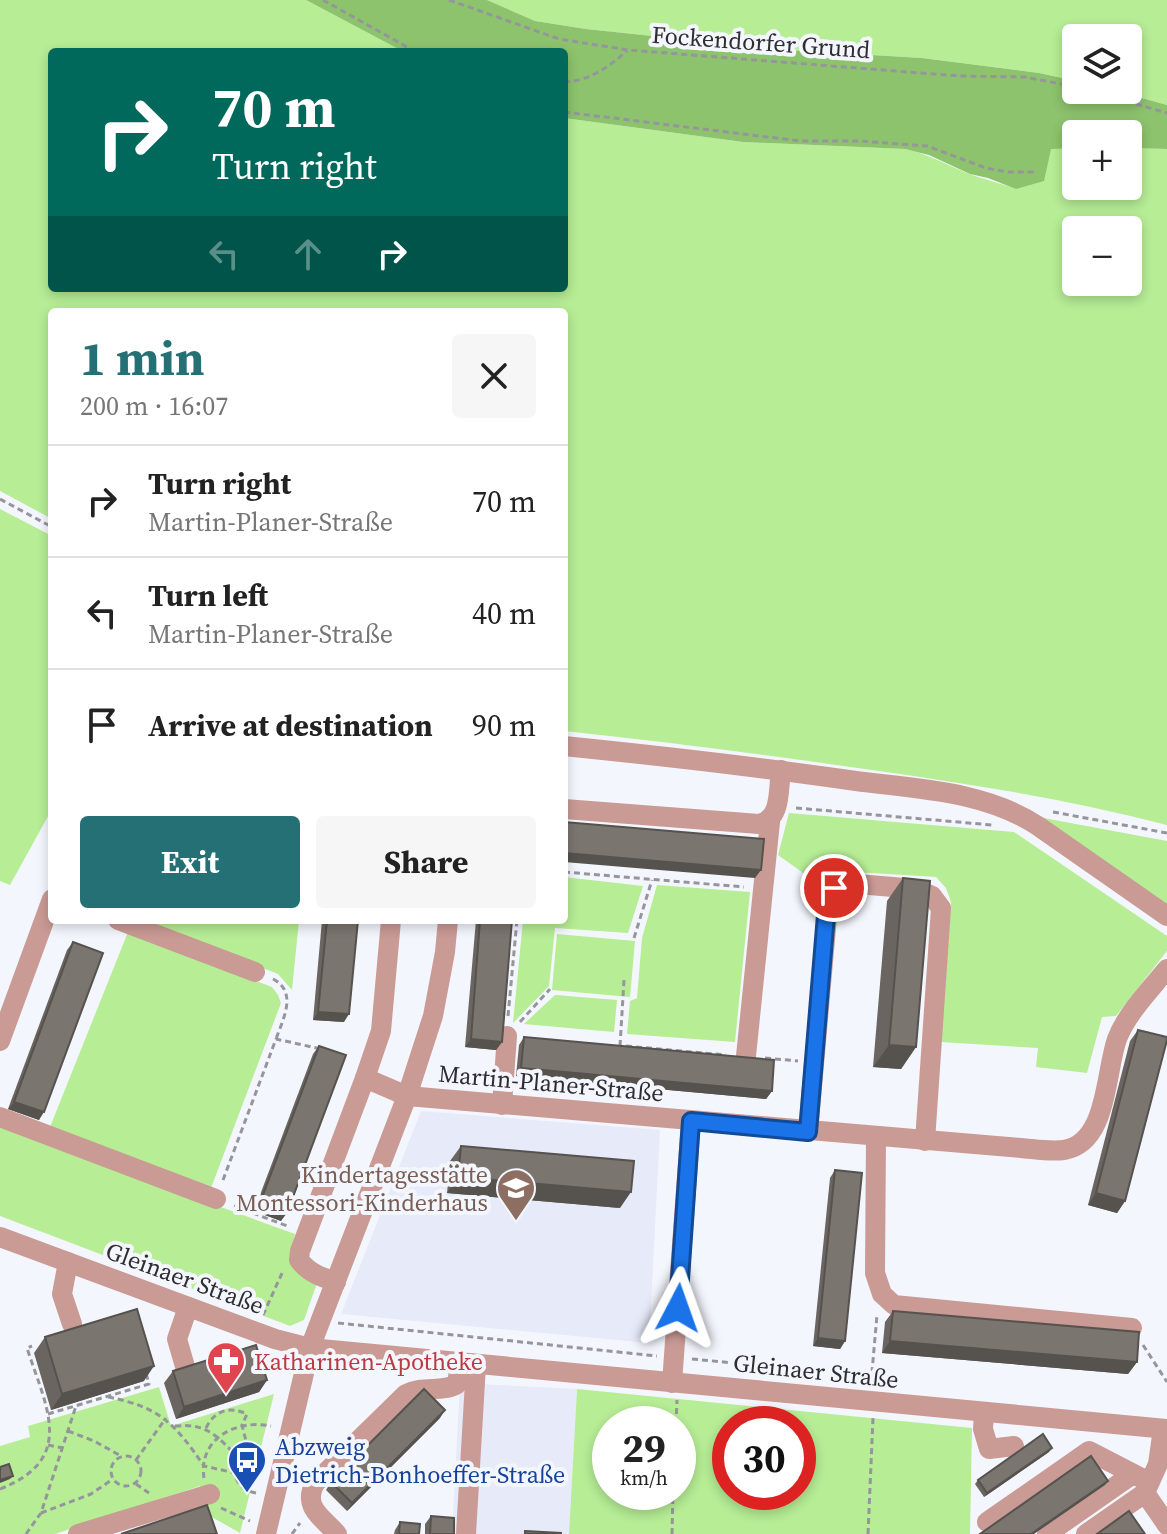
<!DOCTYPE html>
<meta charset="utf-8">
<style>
body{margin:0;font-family:"Source Serif 4",serif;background:#f6f6f6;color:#222;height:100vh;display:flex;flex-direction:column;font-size:30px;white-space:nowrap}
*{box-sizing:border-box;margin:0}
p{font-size:26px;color:#767676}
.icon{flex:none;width:44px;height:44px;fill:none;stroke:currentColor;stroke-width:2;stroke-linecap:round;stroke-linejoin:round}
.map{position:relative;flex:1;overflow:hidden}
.details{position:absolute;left:48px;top:308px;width:520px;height:616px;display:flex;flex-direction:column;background:#fff;border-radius:8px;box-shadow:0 4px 12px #0003}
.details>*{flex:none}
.top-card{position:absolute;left:48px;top:48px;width:520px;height:244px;border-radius:8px;box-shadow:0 4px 12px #0003;background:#00695c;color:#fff;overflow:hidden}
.tools{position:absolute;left:1062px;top:24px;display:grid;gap:16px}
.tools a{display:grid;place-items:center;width:80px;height:80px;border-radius:8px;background:#fff;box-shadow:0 4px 12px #0003;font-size:40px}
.speed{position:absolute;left:592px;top:1406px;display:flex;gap:16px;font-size:40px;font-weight:700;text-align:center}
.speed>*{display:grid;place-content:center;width:104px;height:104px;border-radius:50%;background:#fff;box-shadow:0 4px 12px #0003;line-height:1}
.speed small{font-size:20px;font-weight:400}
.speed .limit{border:12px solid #d22;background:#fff;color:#111}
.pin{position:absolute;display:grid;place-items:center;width:68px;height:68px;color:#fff;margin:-34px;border:4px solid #fff;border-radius:50%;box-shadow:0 2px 8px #0007}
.me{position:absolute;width:88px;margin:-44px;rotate:4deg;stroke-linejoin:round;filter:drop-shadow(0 0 6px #0008)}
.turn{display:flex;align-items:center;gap:28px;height:168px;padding:0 32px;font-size:36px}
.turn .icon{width:104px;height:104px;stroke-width:2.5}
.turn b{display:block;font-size:56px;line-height:68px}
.lanes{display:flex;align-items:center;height:76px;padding:0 32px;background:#0003;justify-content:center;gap:40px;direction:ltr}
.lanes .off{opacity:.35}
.round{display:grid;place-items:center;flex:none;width:84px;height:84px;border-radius:8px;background:#f6f6f6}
.overview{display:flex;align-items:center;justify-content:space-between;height:136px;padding:0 32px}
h1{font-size:48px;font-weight:700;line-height:60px;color:#257074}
.cta{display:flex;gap:16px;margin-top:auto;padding:16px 32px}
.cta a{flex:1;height:92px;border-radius:8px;background:#257074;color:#fff;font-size:32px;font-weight:700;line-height:92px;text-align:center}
.cta a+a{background:#f6f6f6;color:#222}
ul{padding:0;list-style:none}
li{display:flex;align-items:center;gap:24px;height:112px;padding:0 32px;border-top:2px solid #e0e0e0}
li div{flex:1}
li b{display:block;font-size:30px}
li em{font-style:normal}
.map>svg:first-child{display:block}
.built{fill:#e7eaf9}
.green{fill:#b6ed95;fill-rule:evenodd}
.forest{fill:#8dc36d}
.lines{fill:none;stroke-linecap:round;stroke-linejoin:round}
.path{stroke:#95969b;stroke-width:3;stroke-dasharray:6 4;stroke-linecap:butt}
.minor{stroke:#ca9a95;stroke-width:20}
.wall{fill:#6a6560}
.shaded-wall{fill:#56524e}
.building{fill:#7b7570;stroke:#56524e;stroke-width:2}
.route-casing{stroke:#114b97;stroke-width:20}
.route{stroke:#1a73e8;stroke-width:14}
.labels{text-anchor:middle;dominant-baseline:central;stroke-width:8;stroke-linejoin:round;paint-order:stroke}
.street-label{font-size:24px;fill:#2e2e31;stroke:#f4f6fe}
.education-label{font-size:24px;fill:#785e54;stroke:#f4f6fe;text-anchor:end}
.health-label{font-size:24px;fill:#be3a42;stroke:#f4f6fe;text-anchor:start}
.transit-label{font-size:24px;fill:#164399;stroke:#f4f6fe;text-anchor:start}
</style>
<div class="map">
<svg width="1167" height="1534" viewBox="0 0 1167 1534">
<rect width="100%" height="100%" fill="#f4f6fe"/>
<g class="built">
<path d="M421,1111l239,19 -11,213 -308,-29z"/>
<path d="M460,1383l117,6 -8,145h-117z"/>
</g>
<g class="green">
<path d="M0,0h306l98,52h-352v236h512v-170l179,24 162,7c23,5 40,15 62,24 15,6 33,10 49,16l35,-41h25v38h52v-38l39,1v676c-95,-25 -191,-40 -288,-54 -105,-15 -210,-29 -315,-40v-419h-512v207l-52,-28zM1076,230h52v52h-52z"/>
<path d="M487,0h680v105l-54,-15h15v-52h-52v43l-37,-8 -117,-15 -136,-8 -200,-21 -51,-8z"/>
<path d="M0,509l52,27v273l-42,76 -10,-4z"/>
<path d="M789,813l225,19 153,104v15l-51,65 -14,1 -15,56 -51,-6 2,-19 -97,-6 10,-140 -5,-14 -10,-11 -97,-6 -12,11h-11l-38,-27z"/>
<path d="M1033,816l134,25v67z"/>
<path d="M564,877l79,9 -15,47 -73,-5 -6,58 -36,37 10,-103h41z"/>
<path d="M657,885l93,7 -15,150 -108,-8 3,-33 7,-3 5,-60z"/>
<path d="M143,920h156l-7,70 -14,-16z"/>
<path d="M128,932l144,55 6,8 3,8 -70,185 -161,-61z"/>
<path d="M557,934l78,7 -5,56 -78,-7z"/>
<path d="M555,995l62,5 -3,32 -90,-8z"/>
<path d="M0,1127l295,107 -3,16 25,33 -13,37 -14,6 -290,-110z"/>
<path d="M159,1387l12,39 103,-32 -34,139 -30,-17 -10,-30 -145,48h-55v-88l30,-9 -2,-11z"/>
<path d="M577,1389l395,39 -2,106h-401zM610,1424h68v68h-68zM730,1424h68v68h-68z"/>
</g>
<path class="forest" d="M306,0h181l48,21 51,8 200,21 136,8 117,15 37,8v9h37l54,15v44l-39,-1v-14h-52v14l-25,1 -7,32 -28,8 -28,-11 -18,-4 -41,-19 -24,-6 -162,-7 -179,-24v-66h-160z"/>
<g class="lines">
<g class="path">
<path d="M323,0l93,52"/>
<path d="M449,0l110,39 69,11 331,26 66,1 51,10"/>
<path d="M564,82c26,-1 44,-15 63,-31"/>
<path d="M1088,90l79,23"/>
<path d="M564,112l236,29h60l67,5 59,22 22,4h27"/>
<path d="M0,499l52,28"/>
<path d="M796,808l196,17"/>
<path d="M1053,812l114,21"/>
<path d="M564,872l180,15"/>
<path d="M634,938l18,-58"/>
<path d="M273,979c25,13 10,40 3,60"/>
<path d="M508,1016l9,-96"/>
<path d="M520,1022l30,-33"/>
<path d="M620,1046l4,-66"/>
<path d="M626,1046l100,9"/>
<path d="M765,1058l33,3"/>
<path d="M223,1180l53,-141 45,10"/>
<path d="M234,1206l56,21"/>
<path d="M263,1315l20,-44"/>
<path d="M338,1323l319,33"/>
<path d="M1143,1345l24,37"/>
<path d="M692,1359l180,17"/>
<path d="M871,1383l6,-68"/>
<path d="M108,1397c52,10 67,27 96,69l31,7"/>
<path d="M48,1414l101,-30 -3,-11"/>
<path d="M676,1424l1,-24"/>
<path d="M175,1426c34,-3 42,11 65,33"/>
<path d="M206,1428c9,-18 23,-22 41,-14l-5,11 7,28"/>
<path d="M68,1431l26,10 27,15"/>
<path d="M48,1445l15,3"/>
<circle cx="126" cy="1471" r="15"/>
<path d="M136,1460l30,-42"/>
<path d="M204,1478c-6,-40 33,-59 67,-52"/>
<path d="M136,1484l13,9"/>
<path d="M0,1489c77,-30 46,-82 27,-141l5,-2"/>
<path d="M256,1493c-14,-3 -21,-10 -21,-24 5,-14 15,-18 29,-14"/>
<path d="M221,1508l29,13"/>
<path d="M41,1513l50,-19 22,-15"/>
<path d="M26,1534l15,-21 35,-107"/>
<path d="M292,1534l8,-11"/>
<path d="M672,1534l1,-42"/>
<path d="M868,1534l5,-116"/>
</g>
<g class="minor">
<path d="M564,746c98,10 195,21 292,35 62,8 129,10 182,45l129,90"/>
<path d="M564,809l195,15c23,-5 19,-34 22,-54"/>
<path d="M118,920l137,52"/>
<path d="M391,920l-10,111 -16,47 42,18 614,52c13,1 29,4 43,2 44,-7 41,-77 53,-111 10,-26 33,-49 50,-70"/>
<path d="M0,1041l52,-142"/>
<path d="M746,1056l24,-234"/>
<path d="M502,1105l5,-69"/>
<path d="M0,1117l216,82"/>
<path d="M808,1132l21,-238 5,-6 12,-5 70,6 16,7 9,12 -16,233"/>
<path d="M876,1137l-1,136 7,21 12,11 238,23"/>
<path d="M0,1237l275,102 35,9 857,81"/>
<path d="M68,1262l-6,32 10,30"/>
<path d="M336,1282c-15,-5 -27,-9 -37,-22l1,-9 65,-173"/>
<path d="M186,1370l-9,-31 11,-32"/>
<path d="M672,1383l19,-262"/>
<path d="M984,1413l-1,16 6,20 25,-3"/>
<path d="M1163,1429l-5,35 -13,29 22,32"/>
<path d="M987,1522l102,-71 60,31"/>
<path d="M78,1534l132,-40"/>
<path d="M266,1534l44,-186 97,-252 26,-80 12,-64 3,-32"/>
<path d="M337,1534c-15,-17 -35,-27 -22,-51l91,-89c17,-9 37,-1 51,-10l3,-20"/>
<path d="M466,1534l10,-169"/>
<path d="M1047,1534l86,-60"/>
<path d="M1086,1534l59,-41"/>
</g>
</g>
<g class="wall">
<path d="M903,878l13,169 -15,22 -28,-2 14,-166z"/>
<path d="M322,920h36l-14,102 -31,-2z"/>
<path d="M476,920h36l-10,122 -6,8 -31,-3z"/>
<path d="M73,942l-34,178 -31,-11 59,-159z"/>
<path d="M1138,1030l-13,171 -8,12 -29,-8 42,-164z"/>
<path d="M524,1037l248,54 -6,8 -250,-23 3,-31z"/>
<path d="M319,1046l-38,175 -27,-10 59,-157z"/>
<path d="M461,1146l159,62 -173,-15 3,-32z"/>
<path d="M835,1170l10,171 -5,8 -27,-3 17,-168z"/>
<path d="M893,1311l244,51 -9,12 -246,-21 3,-31z"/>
<path d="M45,1337l99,44 -93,29 -17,-57z"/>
<path d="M173,1371l94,9 -8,12 -83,27 -12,-36z"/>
<path d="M440,1418l-93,93 -21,-21 5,-8z"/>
<path d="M1049,1452l-65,45 -9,-13 3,-4z"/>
<path d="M431,1516l23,18h-29v-10z"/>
<path d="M400,1522l19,12h-25l1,-4z"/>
</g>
<g class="shaded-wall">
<path d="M564,853l197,17 -6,8 -191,-16z"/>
<path d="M318,1012l31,2 -5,8 -31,-2z"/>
<path d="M471,1039l31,3 -6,8 -31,-3z"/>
<path d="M889,1045l27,2 -15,22 -28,-2z"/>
<path d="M521,1068l251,23 -6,8 -250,-23z"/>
<path d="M14,1102l30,10 -5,8 -31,-11z"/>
<path d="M458,1177l173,15 -11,16 -173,-15z"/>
<path d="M1096,1193l29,8 -8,12 -29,-8z"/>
<path d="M260,1203l27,10 -6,8 -27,-10z"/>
<path d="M818,1338l27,3 -5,8 -27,-3z"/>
<path d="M890,1341l247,21 -9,12 -246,-21z"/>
<path d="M154,1366l-10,15 -93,29 11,-16z"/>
<path d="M267,1380l-8,12 -83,27 8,-12z"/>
<path d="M445,1410l-5,8 -93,93 5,-8z"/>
<path d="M1052,1448l-3,4 -65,45 3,-4z"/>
<path d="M13,1476l-3,3 -10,4v-3z"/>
<path d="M1108,1481l-3,4 -71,49h-3z"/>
</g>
<g class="building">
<path d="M564,822l200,17 -3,31 -197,-17z"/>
<path d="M903,878l27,3 -14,166 -27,-2z"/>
<path d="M327,920h31l-9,94 -31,-2z"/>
<path d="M480,920h32l-10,122 -31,-3z"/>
<path d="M73,942l30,11 -59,159 -30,-10z"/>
<path d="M1138,1030l29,7v3l-42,161 -29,-8z"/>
<path d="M524,1037l250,23 -2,31 -251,-23z"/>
<path d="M319,1046l27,9 -59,158 -27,-10z"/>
<path d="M461,1146l173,15 -3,31 -173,-15z"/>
<path d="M835,1170l27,3 -17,168 -27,-3z"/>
<path d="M137,1309l17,57 -92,28 -17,-57z"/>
<path d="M893,1311l246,21 -2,30 -247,-21z"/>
<path d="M256,1345l11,35 -83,27 -11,-36z"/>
<path d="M424,1389l21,21 -93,93 -21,-21z"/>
<path d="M1043,1434l9,14 -65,45 -9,-13z"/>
<path d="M1091,1456l17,25 -77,53h-51z"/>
<path d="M9,1464l4,12 -13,4v-13z"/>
<path d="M207,1505l10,29h-96z"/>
<path d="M1129,1511l16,23h-48z"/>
<path d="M431,1516l23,2v16h-24z"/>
<path d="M400,1522l20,2 -1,10h-20z"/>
<path d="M525,1531l36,2v1h-36z"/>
</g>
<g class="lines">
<g class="route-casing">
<path id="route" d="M678,1308l13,-187 117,11 19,-229 2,-9 5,-6"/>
</g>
<use href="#route" class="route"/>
</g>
<defs>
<g id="school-pin" transform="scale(2)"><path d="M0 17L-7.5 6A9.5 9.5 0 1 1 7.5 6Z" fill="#8d6e63" stroke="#f4f6fe"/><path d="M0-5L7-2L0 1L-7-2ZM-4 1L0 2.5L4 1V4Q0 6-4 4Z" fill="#fff"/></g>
<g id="pharmacy-pin" transform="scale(2)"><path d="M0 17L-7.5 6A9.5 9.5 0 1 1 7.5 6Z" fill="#e0444e" stroke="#f4f6fe"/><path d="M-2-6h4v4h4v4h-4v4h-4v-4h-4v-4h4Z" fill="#fff"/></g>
<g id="bus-pin" transform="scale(2)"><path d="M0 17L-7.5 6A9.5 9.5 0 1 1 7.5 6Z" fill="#1a4fb4" stroke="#f4f6fe"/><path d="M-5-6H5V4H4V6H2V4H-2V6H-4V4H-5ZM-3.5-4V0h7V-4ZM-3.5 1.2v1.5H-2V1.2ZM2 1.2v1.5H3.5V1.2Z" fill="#fff"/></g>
</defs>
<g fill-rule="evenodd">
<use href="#school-pin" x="516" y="1188"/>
<use href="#pharmacy-pin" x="226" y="1361"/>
<use href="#bus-pin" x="247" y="1460"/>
</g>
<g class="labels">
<g class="street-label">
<text transform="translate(761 42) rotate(4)">Fockendorfer Grund</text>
<text transform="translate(551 1083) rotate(5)">Martin-Planer-Straße</text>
<text transform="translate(185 1278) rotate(20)">Gleinaer Straße</text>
<text transform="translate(816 1371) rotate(6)">Gleinaer Straße</text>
</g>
<g class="education-label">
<text x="488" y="1174">Kindertagesstätte<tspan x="488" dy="28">Montessori-Kinderhaus</tspan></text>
</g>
<g class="health-label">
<text x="254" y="1361">Katharinen-Apotheke</text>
</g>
<g class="transit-label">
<text x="275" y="1446">Abzweig<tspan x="275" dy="28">Dietrich-Bonhoeffer-Straße</tspan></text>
</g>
</g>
</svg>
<div class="tools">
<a><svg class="icon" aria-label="layers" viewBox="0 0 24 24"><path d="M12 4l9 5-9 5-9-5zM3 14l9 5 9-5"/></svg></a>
<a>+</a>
<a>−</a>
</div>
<div class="speed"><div>29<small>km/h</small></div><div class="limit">30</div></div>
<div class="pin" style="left:834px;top:888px;background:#d93025"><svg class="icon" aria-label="arrive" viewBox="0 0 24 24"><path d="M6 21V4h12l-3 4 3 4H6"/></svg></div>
<svg class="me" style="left:678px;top:1308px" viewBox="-20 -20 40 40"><path d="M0-17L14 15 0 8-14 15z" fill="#1a73e8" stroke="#fff" stroke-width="4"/></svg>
<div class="top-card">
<div class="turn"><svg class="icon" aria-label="right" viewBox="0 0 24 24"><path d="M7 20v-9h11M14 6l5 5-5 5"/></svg><div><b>70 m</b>Turn right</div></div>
<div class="lanes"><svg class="icon off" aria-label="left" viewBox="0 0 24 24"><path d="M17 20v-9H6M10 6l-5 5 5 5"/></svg><svg class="icon off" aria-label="ahead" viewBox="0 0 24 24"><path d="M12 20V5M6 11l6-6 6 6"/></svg><svg class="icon" aria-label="right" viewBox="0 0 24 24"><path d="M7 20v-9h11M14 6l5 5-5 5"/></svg></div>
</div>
<section class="details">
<div class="overview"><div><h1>1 min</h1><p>200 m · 16:07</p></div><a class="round"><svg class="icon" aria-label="close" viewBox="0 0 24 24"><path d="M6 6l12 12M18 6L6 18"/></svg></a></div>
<ul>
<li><svg class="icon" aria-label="right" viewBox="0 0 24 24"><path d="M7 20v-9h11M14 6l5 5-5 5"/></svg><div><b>Turn right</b><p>Martin-Planer-Straße</p></div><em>70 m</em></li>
<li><svg class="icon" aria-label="left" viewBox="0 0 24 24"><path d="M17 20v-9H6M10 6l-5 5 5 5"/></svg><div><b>Turn left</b><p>Martin-Planer-Straße</p></div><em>40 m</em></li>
<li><svg class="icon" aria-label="arrive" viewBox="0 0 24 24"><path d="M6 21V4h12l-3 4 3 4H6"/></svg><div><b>Arrive at destination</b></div><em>90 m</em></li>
</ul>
<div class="cta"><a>Exit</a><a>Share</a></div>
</section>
</div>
